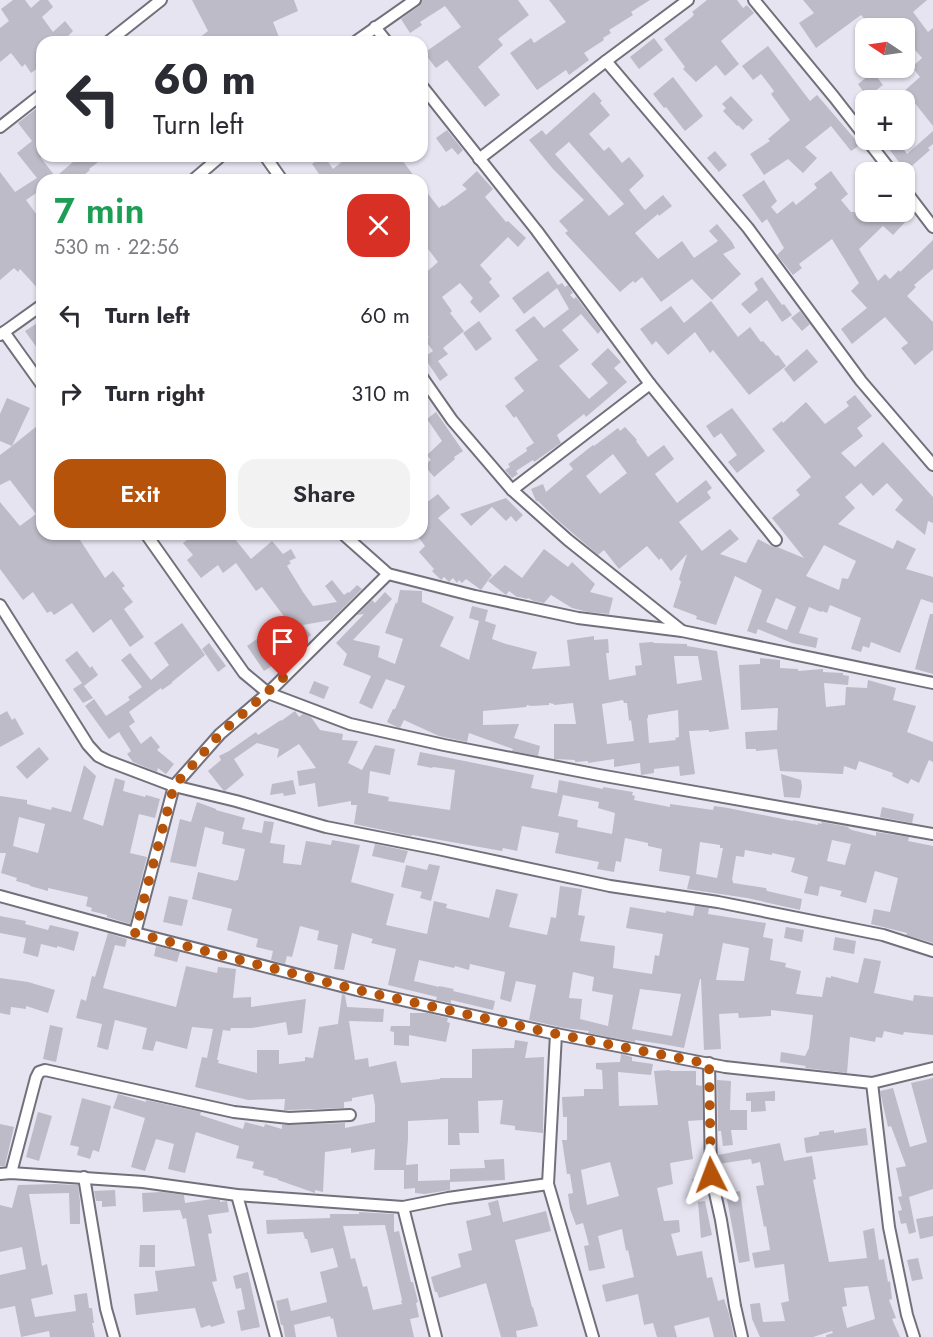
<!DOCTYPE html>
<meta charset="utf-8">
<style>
body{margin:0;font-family:Jost,sans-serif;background:#f2f2f3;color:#2b2b33;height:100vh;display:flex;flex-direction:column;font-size:22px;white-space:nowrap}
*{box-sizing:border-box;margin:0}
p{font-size:20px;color:#7c7c81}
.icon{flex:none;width:33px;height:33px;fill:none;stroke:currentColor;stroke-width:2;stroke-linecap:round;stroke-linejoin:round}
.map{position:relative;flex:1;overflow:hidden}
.details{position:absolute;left:36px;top:174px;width:392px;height:366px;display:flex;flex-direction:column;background:#fff;border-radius:18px;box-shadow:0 2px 4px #0004}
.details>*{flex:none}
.banner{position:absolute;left:36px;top:36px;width:392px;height:126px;border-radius:18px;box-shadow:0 2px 4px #0004;background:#fff;color:#2b2b33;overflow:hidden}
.needle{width:39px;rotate:283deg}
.fabs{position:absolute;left:855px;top:18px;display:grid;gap:12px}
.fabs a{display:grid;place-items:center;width:60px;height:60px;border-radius:12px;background:#fff;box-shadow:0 2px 4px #0004;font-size:30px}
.pin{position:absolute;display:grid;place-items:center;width:51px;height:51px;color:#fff;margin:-62px -26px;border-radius:50% 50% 50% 0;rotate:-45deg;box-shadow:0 0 6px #0007}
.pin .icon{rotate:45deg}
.me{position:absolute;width:66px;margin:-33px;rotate:357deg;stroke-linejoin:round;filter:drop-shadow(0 0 4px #0008)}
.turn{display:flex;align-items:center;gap:21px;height:126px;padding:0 18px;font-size:27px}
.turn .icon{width:78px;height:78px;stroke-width:2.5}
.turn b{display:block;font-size:42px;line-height:51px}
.round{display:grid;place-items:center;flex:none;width:63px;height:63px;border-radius:18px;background:#f2f2f3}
.head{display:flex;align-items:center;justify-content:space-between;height:102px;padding:0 18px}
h1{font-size:36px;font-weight:600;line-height:45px;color:#1e9e55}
.action{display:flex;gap:12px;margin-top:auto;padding:12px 18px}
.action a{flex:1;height:69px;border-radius:18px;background:#b45309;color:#fff;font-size:24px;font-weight:600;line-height:69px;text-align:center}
.action a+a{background:#f2f2f3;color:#2b2b33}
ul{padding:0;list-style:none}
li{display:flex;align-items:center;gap:18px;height:78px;padding:0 18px}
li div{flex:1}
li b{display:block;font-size:22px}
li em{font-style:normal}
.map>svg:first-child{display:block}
.building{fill:#bdbbc8;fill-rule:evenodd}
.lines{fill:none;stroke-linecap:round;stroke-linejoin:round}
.street-casing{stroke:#72707b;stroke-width:14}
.street{stroke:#fff;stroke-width:10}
.route{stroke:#b45309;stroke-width:10;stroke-dasharray:0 18}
</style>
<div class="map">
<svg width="933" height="1337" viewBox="0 0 933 1337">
<rect width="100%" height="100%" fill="#e7e4f1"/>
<g class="building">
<path d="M13,0h12l6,8 9,-8h8l5,7 -11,10 11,15 12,-11 8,10 -11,11h-20v23l-11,8 -6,-9 -3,3 -11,-14 -11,9v-34l9,-7 -8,-12z"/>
<path d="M192,0h102l4,11 -25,11 8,20h-16l-2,-6 -12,6h-57l14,-11z"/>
<path d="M422,0h96l11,15 -31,24 5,6 -25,22 22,28 -15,12 -38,-47 -11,8 -12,-15 37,-26 -16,-21 -25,16 2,3 -12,8 -9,-14 18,-13z"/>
<path d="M549,0h101l-19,12 2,3 -24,15 2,3 -8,5 1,2 -20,13 5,7 -20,15 -3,-5 -29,20 -27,-37 21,-15 3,5 32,-21z"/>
<path d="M707,0h30l6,8 4,-3 7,8 -33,28 18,23 -14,12 -9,-11 -20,17 -13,-13 2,-2 -21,-28 28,-22 2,-3 -2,-2z"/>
<path d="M803,0h124l-14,12 15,20 5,-4v98l-19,-24 -3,2 -9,-11 18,-16 -8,-10 10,-9 -18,-21v-9h-31l-12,-13 -45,33 -17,-25 15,-10z"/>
<path d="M654,38l9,12 -24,19 -9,-12z"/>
<path d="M768,46l42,55 7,-6 43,50 -9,6 -20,-25 -26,21 12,11 -14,15 -15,-14 -24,16 -14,-21 20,-13 -2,-2 22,-19 -19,-26 3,-3 -13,-17 -8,6 -11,-14z"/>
<path d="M873,72l10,13 -16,12 -9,-13z"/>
<path d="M673,77l30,39 -18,15 -19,-24 -2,1 -11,-14z"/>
<path d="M594,92l8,9 -2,2 10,12 -21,19 15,17 5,-4 13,16 7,-6 11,13 4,6 -15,14 16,20 18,-15 9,11 -13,10 -1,-2 -23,19 23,26 24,-18 12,17 24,-17 -9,-10 8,-7 15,18 3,6 -12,6 18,20 -29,26 -20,-21 -31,23 -19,-25 -7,6 -2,-2 -13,11 -55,-59 3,-2 -9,-10 25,-21 -31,-31 -24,-29 13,-10 4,5zM569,142l55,62 -15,12 -54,-62z"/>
<path d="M731,96l22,24 -10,10 -5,-5 -1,1 -14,-15 3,-3 -4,-4z"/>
<path d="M42,104l-1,54 17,22h-16v9l-16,11 16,22v71l-22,-24 -2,3 -4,-4 -14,12v-108l15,20 22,-14 -20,-25 15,-12 -14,-18z"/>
<path d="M447,130l16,20 -5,5 -6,-7 -6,4 -10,-14z"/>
<path d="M933,131v13l-5,4 2,2 -24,21 -24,-31h15l10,14z"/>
<path d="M715,151l12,14 -8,7 -12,-14z"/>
<path d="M80,156h26l-17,13 1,1 -12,10h-14l-5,-6z"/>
<path d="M323,156h1l9,13 16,-13h50l18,24h-14l-4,-5 -6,5h-73l2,-2 -10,-14z"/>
<path d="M477,171l16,18 -8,8 21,25 2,-1 18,17 -8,9 -10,-10 -28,28 12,14 -3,3 11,14 -20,17 -10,-11 3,-4 -13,-15 -18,14 10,14 -2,2 14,18 -21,17 5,6 -10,7 10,14 -8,6 -16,-24 9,-6 -8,-11 4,-3 -7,-11v-50l16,-14 -13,-17 -3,3v-62l17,22 4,-3 1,1 23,-17 -5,-4z"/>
<path d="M831,171l17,23 -7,6 10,12h49l8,7 -15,16 -10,-9 -24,23 19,32 7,-7 5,5 9,-9 1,2 33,-32v29l-19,16 2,2 -9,9 26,26v28l-18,15 -14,-17 7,-5 -23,-26 -33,27 -11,-15 26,-21 -16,-17 8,-8 -27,-44 -33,25 3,4 -9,7 -16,-20 7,-7 -17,-29 -5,4 -20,-28 22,-15 13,21 -6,6 6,7 16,-13 3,4 21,-17 -3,-4z"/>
<path d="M548,271l10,14 4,-2 3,4 3,-2 5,8 -3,2 4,4 2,-2 25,33 -3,4 -17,-20 -19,16 17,20 -20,16 30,33 19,-16 -17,-19 17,-16 13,14 -7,6 13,14 -41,35 -2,-3 -27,21 4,8 -27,19 -1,-2 -17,11 2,3 -6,4 -7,-8 5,-3 -2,-3 19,-13 -1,-3 8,-5 -18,-27 -2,2 -9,-12 19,-15 -10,-13 24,-18 -23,-30 19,-14 10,12 25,-19 -12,-21 -33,26 -12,-16z"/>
<path d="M762,277l20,28 2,-1 8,11 -10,7 -15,-22 -17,14 -9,-10 17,-14 -4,-7z"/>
<path d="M711,301l27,36 12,-10 11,15 2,-1 13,15 2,-1 8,11 -37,29 -36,-45 -3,3 -15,-21 -27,23 -12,-14 -4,4 -12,-16 31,-23 13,17z"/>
<path d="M800,311l10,13 -8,7 -11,-13z"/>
<path d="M42,320v35l-17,-24z"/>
<path d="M479,321l13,18 -16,12 -13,-18z"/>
<path d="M807,349l11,13 -24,20 -10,-13z"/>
<path d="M855,395l17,21 -15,12 6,8 -22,17 14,14 28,-25 50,55v26l-5,-2 -3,14 -30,-25 8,-10 -16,-17 -14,13 -12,-13 -16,14 10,11 -17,16 55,25 4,-9 19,9 -10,20 27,8v26l-12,-4 -21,54 -29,-11 -2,6 -6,-2 -2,6 -10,-3 10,-31 -31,-13 -3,8 -5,-2 -1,1 -12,-5 -10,26 19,5 -2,10 -24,-5 -34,-14 -2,5 -9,-3 15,-41 -27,-14 -19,49 -20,-6 1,-3 -24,-9 8,-25 -2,-3 8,-25 -16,17 -10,-13 -2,2 -12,-14 -28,23 -15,-19 -6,5 -43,-37 -17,-17h-2l-5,-12 12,-5 3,8 27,-23 -4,-5 24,-19 1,1 24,-18 2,3 5,-4 12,13 -1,1 12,16 16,-12 10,14 -19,15 22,29 29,-23 6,8 -5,4 4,6 -32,24 23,29 28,-22 9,10 -19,15 26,9 12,-24 15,8h4l27,11 -32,-40 28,-23 -4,-5 15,-13 -39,-48 10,-8 1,2 23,-21 19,22 24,-18 -3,-4zM613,454l14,19 -27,21 -14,-18zM824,545l32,16 -8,18 -6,-1 -3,12 -33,-14zM776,598l20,9 -9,23 -21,-8z"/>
<path d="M7,398l23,10 -18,38 30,-24v112h34l29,44 8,-7 12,15 -3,2 11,14 -9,7 20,28 -14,10 -19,-28 -18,14 -21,-30 -18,12 -3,-4 -4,2 -14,-21 -10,8 -23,-31v-67l20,24 16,-12 -26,-34 -10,5v-30l12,-9 -12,-5v-27z"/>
<path d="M732,408l33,43 -28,22 -9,-11 9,-7 -16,-22 -7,5 -8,-12z"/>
<path d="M436,412l27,39 -9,6 1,2 -21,18 -10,-12 7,-5 -4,-5 15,-14 -15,-22z"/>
<path d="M438,494l12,14 -12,10 54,57 -11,15 -15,-11 -4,4 -3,-3 -2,3 -4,-5 -4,4 -5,-5 -3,3 -9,-9 2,-2 -15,-17 6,-6 -9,-12h6v-28z"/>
<path d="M506,498l17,17 -7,7 -5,-6 -5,5 -14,-14 -21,19 -11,-12z"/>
<path d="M195,534h36l20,25 21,-18 11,13 8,-5 5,9 -7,3 2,2 -4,3 16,26 10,14 24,-4 -12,-16 7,-6 12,15 4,-3 1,1 8,-8 5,4 -31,31 -28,5 8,10 -24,20 1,2 -14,10 -1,-2 -9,6 -17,-25 22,-16 4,6 16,-13 -27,-36 -6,4 -20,-28 -13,10 -5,-8 -17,13 -14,-18 6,-5 -10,-12z"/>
<path d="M544,549l24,18 4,-5 23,22 -5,8 23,6 -4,16 -21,-2 -16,-4 -21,-13 -7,8 -10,-2 -6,-3 -1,1 -7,-2h-3l-8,-6 -3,4 -18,-14 17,-16 17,13z"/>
<path d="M400,590l22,1v11l32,15 -14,29 29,14 10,-39 -10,-3 3,-12 16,4 -3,11 11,4 -4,14 14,5 31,8 -5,17 38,-3 -3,-26 27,-4v4l14,-1 1,14h-3l3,27 27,-5 -1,-9 7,-1 -3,-22 14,-1 1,1 33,1v2l30,5 12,78 -20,3v-2l-20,1 6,43 -15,2 -1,-10 -25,3v4l-13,2 -1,-12 -26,4v-8l-26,4v-2l-13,1v-2l-21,-1v-35h22l-3,-21 -19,2v-1l-5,-1v2l-18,1 -4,-1 -1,2 -43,4v14l36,-1 -5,14 26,8 -2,10 -26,-5 1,-2 -44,-16 -2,9 -28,-6 -35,-16 -4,8 -3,-1 -10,-5 6,-13h2l10,-23 -19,-7 -14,30 -13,-6 12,-27 -28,-11 4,-11 -11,-11 28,-29 -7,1 15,-15 3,3 10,-11 7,7 -39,41 27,6 -2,11 17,7 8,-25 -18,-6 11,-31 1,2zM674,656h24l4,24 -25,4zM623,700l1,3h3l2,18 2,-1 3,21 -27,3 -5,-40zM678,710l1,27 -4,1 1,2 -27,3 -2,-25h1v-3z"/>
<path d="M930,614h3v60l-18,-5z"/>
<path d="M182,623l23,32 -33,27v1l-10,7 -1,-2 -32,24 6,10 -6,4 12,18 10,-8 9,11 -3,3 17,14 -8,10 -8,-6 -1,4 -24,-10 -6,-8 4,-3 -12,-19 -10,7 -24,-33 9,-7 12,17 24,-16 -2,-3 14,-10 -21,-27 9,-7 21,27 18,-15 -15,-22z"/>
<path d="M209,643l17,23 -8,6 -16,-23z"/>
<path d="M77,651l13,17 2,-2 6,9 -14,11 9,12 -10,5 -10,-14 9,-6 -17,-23z"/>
<path d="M760,658l20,2v8l18,1v2l25,-2v3l20,1v2l6,1 -1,9 -24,-2 2,24 19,-2 1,-18 21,1 1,-8 28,8 -3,12 23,6 -9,26 26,10v20l-4,-2 -10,23 -8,-4 -3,5 -16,-8 1,-3 -34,-12 -3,9 -12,-4 -1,8 -63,-3 -3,-22 -21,2v-2h-10l-1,-17 32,-2 1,-22 -37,2 -2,-45 21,-1z"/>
<path d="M314,681l15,6 -5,12 -15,-6z"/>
<path d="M7,711l5,9 3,-2 9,16 -24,13v-32z"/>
<path d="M295,711l4,6 4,-3 8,3 9,13 23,4 -1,6 16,1 -10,22 14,7 13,-25 20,4 -5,26 -20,-4 -2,22 21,4 -1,4 62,9 5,-40 -22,-3 -1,1 -15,-3 3,-13 114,23 -3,13 26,5 2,-13 44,9v-2l30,5 -1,3 3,1 -1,4 36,7v-3l43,6 1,-4 14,2 65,13v-1l25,5v-2l3,1 1,-2 27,5 -1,1 4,2 24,6v-4l33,5 -1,4 25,5v97l-27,-8 1,-2 -36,-9 3,-15 16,3 8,-34 -23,-7 -9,32 -26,-7 2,-5 -22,-5 -2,10 -14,-3 4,-16 -17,-5 4,-14 -23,-5v2l-27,-5 -1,7 -8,-1 -4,24 1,1v2l33,5 1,3 35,8 -2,11 -53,-12 -60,-9 3,-13 -31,-5 3,-22 -14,-3v-3l-23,-5 -4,24 -5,-1 -2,11 -17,-3 2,-7 -44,-9 4,-20 -37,-7 -5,25 -14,-3 -1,3 -90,-16 -1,1 -57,-12 3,-19h-6v-4l-33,6 -3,-24 -16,3 -2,-15 19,-3 -17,-24 -22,14 2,-9 -22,-6 -23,16 10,16 -19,16 -2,-1 -15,-19 13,-11 -2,-4 10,-5 27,-19 2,3 23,-15v1zM563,795l36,7 -1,6 17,5 -3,21 -35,-7 1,-7 -20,-4zM832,840l19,4 -6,21 -18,-4zM700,842l20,3v3h3l-6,30 -21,-4z"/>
<path d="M39,747l10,12 -22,20 -11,-12z"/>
<path d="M84,765l12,11 -13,43 20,7 12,-48 10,3 -2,10 22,6 1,-2 14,4 -5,19 -16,-4 -9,39 17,4 -17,67 -23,-7v-2l-16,-4 1,-3 -6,-2 2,-9 -40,-9v3l-18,-5v-1l-14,-4 1,-3 -16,-5 5,-20h-6v-57l27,4v4l24,6 1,-3 19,5zM19,817l26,7 -7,29 -25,-7z"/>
<path d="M781,774l20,6 1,7 -2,11 -16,-1z"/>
<path d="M293,780l3,14 -12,2 -1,-3 -13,2 2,-11z"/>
<path d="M197,802l19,7v1l29,8 -3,11 20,4 2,-12 10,1 -4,21 15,2 -2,18 18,2 5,-24 25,4 1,-5 28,5 -9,37 43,12 -8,31 41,9 7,-33 13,3 -1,4 43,10 7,-29 22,5 -9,33 38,8 4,-18 5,1 4,-32 22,3 -4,26 7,1 -5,25 35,5 -2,22 39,6 3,-19 4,1 4,-22 -37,-6 4,-21 36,6v-2l27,5 2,-10 14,2 -1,6 58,9 -3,14 10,2 -3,21 16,3 -1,4 16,4 -5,23 26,3 4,-20 5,1v-2l27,7 6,-25 17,3 -7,32 39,8 1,-6 19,2v38l-29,-3 -1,3 -19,-4 -2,7 -6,-1 -1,5 -25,-5 -3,36 -42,-5 1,-2 -26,-4 1,-10 24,4 4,-8 4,-33 -42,-5v6l-32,2 -1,-5 -19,1 2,35 -17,1 -3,-71h-1l-16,69 -22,-4 -27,-4v2l-47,-9 1,-2 -25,-3 -35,-8 7,-35 -20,-4 -5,21 -11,-3 5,-27 -35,-8 -1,6 -14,-4 -1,2 -35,-8 -5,21 25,6v-1l15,3 -1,2 42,10 -2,9 -42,-10v3l-15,-3 1,-3 -49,-12 8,-36 -25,-6 2,-4 -21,-6 -8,37 -10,-1 4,-24 -21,-5 2,-9 -19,-5 -8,31 -5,-1 -2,8 -14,-4 2,-9 -17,-4 2,-8 -31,-9 5,-21 -40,-10 6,-27 38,9v-1h2l7,-31 -23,-5 2,-12 -19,-5 -9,40 -26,-5 10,-43 11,3zM723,943l26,5 -5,33 -28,-1zM573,972l21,5 -2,14 21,4 -5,31 -28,-7 2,-20 -13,-1zM640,989l41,5 -9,42 -40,-7z"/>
<path d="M882,807l32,7 -2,9 -32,-6z"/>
<path d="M375,844l33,7 -4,12 -32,-7z"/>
<path d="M429,864l11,2 -9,35 -11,-3 2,-6 -21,-5 5,-22 21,5z"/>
<path d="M169,896l19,4 -6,26 -19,-4z"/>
<path d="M0,916l26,5 -1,3 23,6 2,-5 29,7 -5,19 -17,-5v2l-16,-4 -3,13 -15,-4 3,-15 -26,-5z"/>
<path d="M786,927l18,3 -2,12 -18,-4z"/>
<path d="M108,933l19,6 -2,8 -10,-2 -12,43 73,19 10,-41 31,7 1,-6 18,2 -3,29 18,-1v10l55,-8 -4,34 -14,2 -2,-13 -34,6h-21l-1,3 -7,-1 -6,30h2l-1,3 39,10v-23h22v14l26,-3v-4l8,1 6,-31 19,-3 4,-30 3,1 2,12 37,2 -1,13 -34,-1 6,39 13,-2 1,9 27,-6 5,22 39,-4v-1h32v-29l42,-1 1,-8 13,2 -3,16 19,-1 -1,76 -28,-3v-4l-15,-2 3,-24 -25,1 1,32h-20l1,12h-12v-26l-40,2v18l-2,26 12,-1v17l32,-1v10l-25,4 -10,-1v-5l-11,1v-19h-30l1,-21 -24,4v-5l-26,4 -2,40 -8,-2v3l-37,-13v-1l-15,-4 1,-4 -12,-3 2,-6 -18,-4 3,-12 -43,-14 -11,41 -17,-4 6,-25 -18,-5 -11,32 -14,-4 14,-49 -32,-10 5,-14 28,8v-2l55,12 -1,3 43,14 2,-7 19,5 1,-3 17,5v-4l63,-2v5l30,-6v-17l-2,-11 -21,4v3l-8,1v6l-55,2h-5l1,-11 -37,1 -53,-13 7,-30 5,1 6,-29 -21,-2 -5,22 -31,-8 -3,10 -11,-2 5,-21 -32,-8 -7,30 -11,-3 5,-23 -26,-6 5,-19 5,2 6,-25 3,1z"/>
<path d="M835,937l21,4 -2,13 -21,-4z"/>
<path d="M156,946l24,6 -3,10 -23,-6z"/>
<path d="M0,978l28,4 27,8 -7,23 -22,-7v3l-15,-2 -1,8 -10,-2z"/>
<path d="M410,1013h18l20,5 -1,4 3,1 -4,19 -37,-7v11l-15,-1v-13l-4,-1 1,-5h19z"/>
<path d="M50,1025l13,3 -7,34 -13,-3z"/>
<path d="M621,1054l11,3v4l21,3 -2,11 -33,-3 1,34 39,-1 -4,-34 16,-1v1h26v14l6,1 1,34 -15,1 5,38 -23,4 3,21 -16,4 7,33 15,-1 1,12 -9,2 6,22 25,-5 5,27 5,-1 6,24 6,-2 5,15 5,23h-20l-5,-20 -35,9 3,11h-20l-4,-14 -9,2 -6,-31 -32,8 -4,-17 32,-8 -6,-27 -2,1 -4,-22 -24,7 7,32 -16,3 -5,-25 5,-1 -6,-22 -7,2 -6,-16 -2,-15 5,-1 -3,-19h-3l-5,-34h5v-23h-4l-1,-20 22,-1v-7h19l-1,-19 -6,-1v-6l24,-1zM610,1162l9,34 -32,9 -6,-35z"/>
<path d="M933,1078v111l-24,8 7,35 -7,2 -3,-11 -5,1 -3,-13 4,-1 -4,-13 4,-1 -6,-28 10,-2 -15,-40 -3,1 -8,-36 13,-3 17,59 17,-5 -16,-59z"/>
<path d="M717,1080l14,1 -1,29h17v20h-16l2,15 -10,1 -2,-15h-3z"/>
<path d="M775,1091v10h-10l1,10 -15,1v-11h-5v-8z"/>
<path d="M82,1098l29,8 -12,46 -6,-2 -3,9 -13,-4 2,-8 -9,-2z"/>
<path d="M38,1112l14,4 -13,45 -13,-4z"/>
<path d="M0,1124l14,3 -9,39h-5z"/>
<path d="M866,1128l2,17 -62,8 -2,-15 15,-3v-3l15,-2v3z"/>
<path d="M780,1143l4,18 28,-5 4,23 -3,1 16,82 38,-4 -4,-27 11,-3 5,32 5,-1 4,23 2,-1 2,18 -3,1 7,18 -4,1 8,18h-74v-2l7,-2 -1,-2 -19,6h-53l-8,-18 -2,-15 10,-1 3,19 22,-1 -4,-18 8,-2 -5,-37 -29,4 -3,-15 18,-3 -4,-24 -2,1 -8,-41 8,-1 -4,-23 -8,2 -1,-5 -33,5v-9zM868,1286l7,33 -28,9 -5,-21 5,-1 -3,-18z"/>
<path d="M504,1159l1,21 -55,2v-13l35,-1 -1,-8z"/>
<path d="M703,1178l3,16 -11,2 -3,-17z"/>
<path d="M56,1184l22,1 2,16v23h-10l-1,-31 -40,1 13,72 5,-2 6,30 -22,5 4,18 41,-6 -2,-16 13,-2 2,15h3l2,15h-2l3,14h-45l-1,-6 -28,6 -6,-31 -15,3v-34l26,-6 -4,-22 -22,5v-47l12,3 6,-23z"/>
<path d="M115,1190l1,16 -14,1v-6h-6l-2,-10z"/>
<path d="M740,1191l10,70 -11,2 -13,-69z"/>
<path d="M162,1192l22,3 1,8 27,-4 8,1v2l7,-1 2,11 -21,3 4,18 -4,1 9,47 -5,1 13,41 -14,4 -1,-2 -9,3 -6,-20 -59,7 -2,-21 24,-3 -3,-20 40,-5 -9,-48 -3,1 -3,-9 -37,2 -1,-19z"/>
<path d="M498,1200l5,22 43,-11 5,20 -36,9 17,67h1l5,19 -22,5 1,6h-16l-15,-54 -47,15 -2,-6h-2l-4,-15 30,-10 -3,-13 14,-4 -6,-29 25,-6 -3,-12z"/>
<path d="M705,1201l7,34 -11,3 -3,-36z"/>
<path d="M359,1212l35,2v18l5,-1 12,51h2l5,20 -2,1 3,14 -9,2 4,18h-77l-4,-19 -2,1 -1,-3 -36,9 2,12h-11l-2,-12h-2l-5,-24 12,-3 3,13 36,-9 -7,-30 18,-5 -5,-19 -22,5 -4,-14h-2l-2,-7 -36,2 -1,-14 64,-2v-4h29zM385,1225l17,75 -1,1 1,3 -29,6 -6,-24 -4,1 -8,-29 -4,1 -8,-33z"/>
<path d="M933,1216v20l-13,3 -4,-20z"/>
<path d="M140,1245h15v22h-16z"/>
<path d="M918,1258l5,21 -11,2 -5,-21z"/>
<path d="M248,1272l12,55 -19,4 -4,-20 8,-2 -4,-21 -5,1 -3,-13z"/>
</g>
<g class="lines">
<g class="street-casing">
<g id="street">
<path d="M754,0l80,97 32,41"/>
<path d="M375,27l12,15"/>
<path d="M108,42l53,-42"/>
<path d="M355,42l60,-42"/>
<path d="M606,61l142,167 113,153 72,84"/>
<path d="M422,86l115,145 113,153 -138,106"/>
<path d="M0,127l42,-33"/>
<path d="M867,140l25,32"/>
<path d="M265,156l17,24"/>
<path d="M479,159l127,-98 82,-61"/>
<path d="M193,180l28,-24"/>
<path d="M904,189l29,38"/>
<path d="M4,332l38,53"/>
<path d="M0,335l42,-30"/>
<path d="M422,377l30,43 60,70 56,50 114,91"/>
<path d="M650,384l126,156"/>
<path d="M146,534l98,139 24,20 82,31 94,21 155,30 334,59"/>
<path d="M343,534l45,40 87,22 103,22 104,13 251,52"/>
<path d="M0,605l88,140 10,11 10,5 66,25 62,15 90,26 112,22 172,37 108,16 165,33 50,16"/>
<path d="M0,896l135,37 222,57 199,44 169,33 147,16 61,-15"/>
<path d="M135,933l39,-147 46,-52 48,-41 120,-119"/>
<path d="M556,1034l-8,150 45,153"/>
<path d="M709,1063l2,112 10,45 14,86 7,31"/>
<path d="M872,1083l17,144 18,88 7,22"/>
<path d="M11,1173l25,-95 3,-6 6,-2 189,42 55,6 61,-3"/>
<path d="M0,1174l11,-1 132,9 94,13 166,12 45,-9 100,-14"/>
<path d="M84,1177l22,132 8,28"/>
<path d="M237,1195l39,142"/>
<path d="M403,1207l33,130"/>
</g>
</g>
<use href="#street" class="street"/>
</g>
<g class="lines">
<path class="route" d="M283,678l-63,56 -46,52 -39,147 222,57 199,44 153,30 2,111"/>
</g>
</svg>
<div class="fabs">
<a><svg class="needle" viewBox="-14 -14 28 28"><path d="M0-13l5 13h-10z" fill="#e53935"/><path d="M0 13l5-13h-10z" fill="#7c7c81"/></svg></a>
<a>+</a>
<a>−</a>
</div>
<div class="pin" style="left:283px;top:678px;background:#d93025"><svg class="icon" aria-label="arrive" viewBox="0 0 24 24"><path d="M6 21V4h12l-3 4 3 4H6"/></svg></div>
<svg class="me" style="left:711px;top:1175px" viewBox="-20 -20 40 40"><path d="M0-17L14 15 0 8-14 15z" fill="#b45309" stroke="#fff" stroke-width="4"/></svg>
<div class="banner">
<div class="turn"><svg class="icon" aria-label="left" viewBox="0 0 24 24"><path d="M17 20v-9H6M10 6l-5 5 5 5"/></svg><div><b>60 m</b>Turn left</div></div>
</div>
<section class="details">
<div class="head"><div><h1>7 min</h1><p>530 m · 22:56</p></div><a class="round" style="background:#d93025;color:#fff"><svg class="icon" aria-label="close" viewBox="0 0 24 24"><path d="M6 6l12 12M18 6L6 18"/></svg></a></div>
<ul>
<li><svg class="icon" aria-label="left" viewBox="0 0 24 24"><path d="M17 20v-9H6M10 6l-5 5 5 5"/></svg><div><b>Turn left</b></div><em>60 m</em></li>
<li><svg class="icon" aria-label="right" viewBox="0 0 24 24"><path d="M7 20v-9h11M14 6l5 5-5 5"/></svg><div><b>Turn right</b></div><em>310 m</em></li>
</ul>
<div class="action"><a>Exit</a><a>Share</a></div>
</section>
</div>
